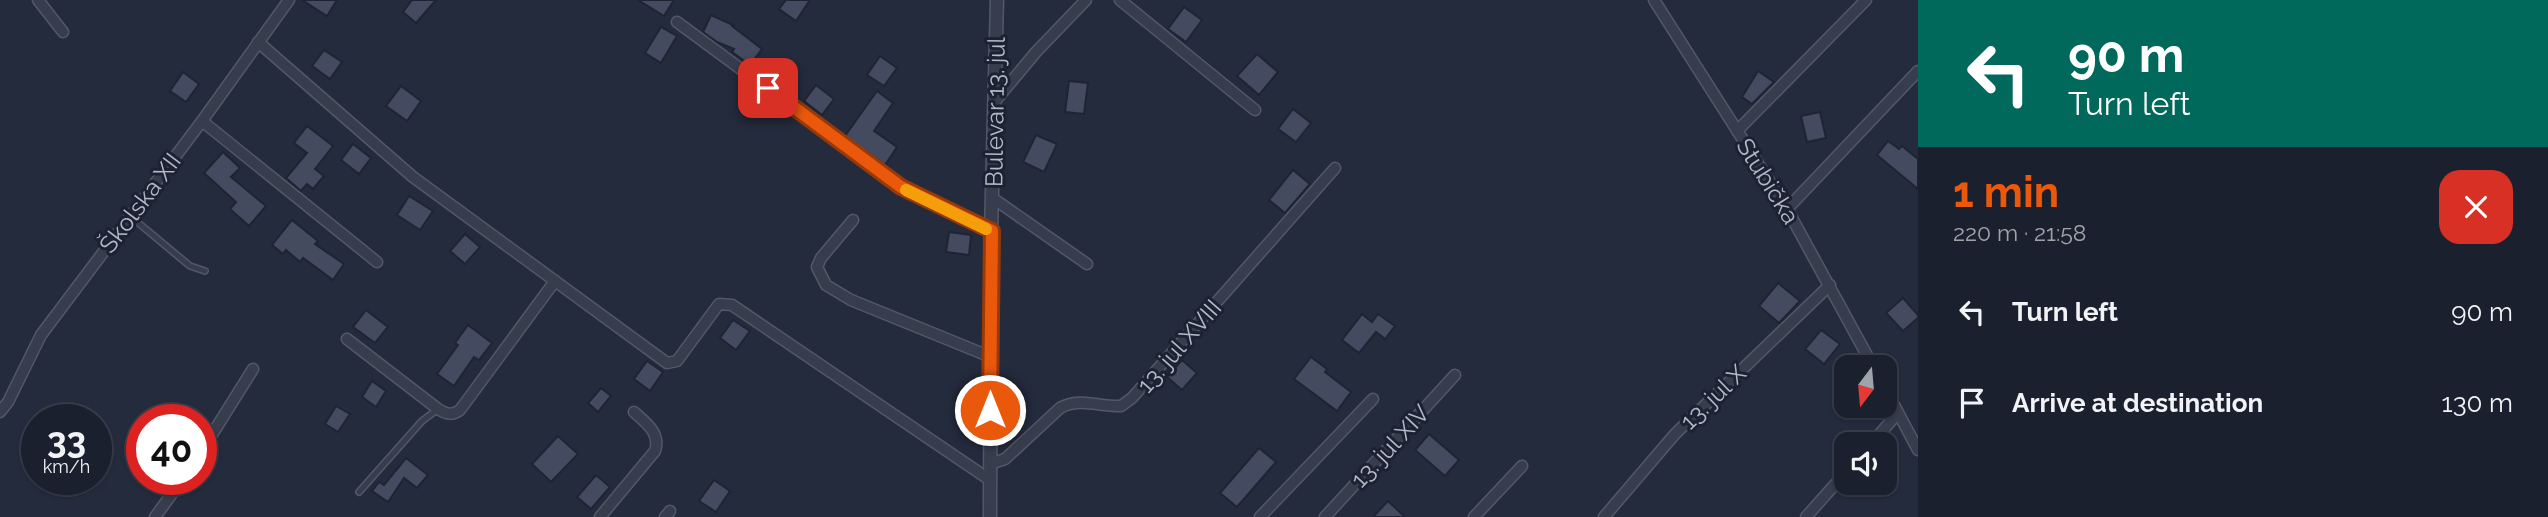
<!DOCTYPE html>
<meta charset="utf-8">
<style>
body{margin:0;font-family:Raleway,sans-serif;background:#242836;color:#f1f3f6;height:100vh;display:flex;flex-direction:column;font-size:26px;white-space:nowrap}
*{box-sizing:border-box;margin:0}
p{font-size:23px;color:#a0a3aa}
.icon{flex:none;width:38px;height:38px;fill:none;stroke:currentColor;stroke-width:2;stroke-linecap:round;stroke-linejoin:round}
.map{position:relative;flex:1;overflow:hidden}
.details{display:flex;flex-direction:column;background:#1b202e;width:630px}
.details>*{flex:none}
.top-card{background:#00695c;color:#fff;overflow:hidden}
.needle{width:46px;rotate:196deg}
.buttons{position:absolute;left:1834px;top:355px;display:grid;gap:14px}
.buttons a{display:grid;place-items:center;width:63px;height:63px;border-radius:14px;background:#1b202e;box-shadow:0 2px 5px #0004,0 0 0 2px #393e4a;font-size:35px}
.speed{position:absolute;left:21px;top:404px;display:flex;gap:14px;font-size:35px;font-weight:700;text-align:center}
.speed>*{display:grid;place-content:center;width:91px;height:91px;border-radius:50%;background:#1b202e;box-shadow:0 2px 5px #0004,0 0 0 2px #393e4a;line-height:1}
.speed small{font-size:18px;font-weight:400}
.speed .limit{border:10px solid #d22;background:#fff;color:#111}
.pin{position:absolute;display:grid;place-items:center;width:60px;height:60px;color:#fff;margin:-30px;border-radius:14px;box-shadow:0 4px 10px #0006}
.me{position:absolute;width:77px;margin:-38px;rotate:0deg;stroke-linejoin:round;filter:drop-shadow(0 0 5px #0008)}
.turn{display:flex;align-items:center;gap:24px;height:147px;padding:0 35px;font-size:32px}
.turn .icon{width:91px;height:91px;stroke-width:2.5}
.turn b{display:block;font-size:49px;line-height:60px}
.round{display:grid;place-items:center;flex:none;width:74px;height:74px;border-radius:21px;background:#242836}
.head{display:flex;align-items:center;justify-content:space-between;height:119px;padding:0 35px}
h1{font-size:42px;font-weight:700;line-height:52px;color:#ea580c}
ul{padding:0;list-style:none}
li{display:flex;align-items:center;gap:21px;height:91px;padding:0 35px}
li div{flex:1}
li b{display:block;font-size:26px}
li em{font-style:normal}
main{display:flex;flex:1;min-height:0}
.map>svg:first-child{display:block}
.building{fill:#444a5f;stroke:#1f2434;stroke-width:2}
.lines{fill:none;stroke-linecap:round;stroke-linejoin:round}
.service-casing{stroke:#535868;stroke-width:8}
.minor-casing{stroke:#535868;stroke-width:13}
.tertiary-casing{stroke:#535868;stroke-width:15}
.service{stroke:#383d4d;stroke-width:5}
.minor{stroke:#383d4d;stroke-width:10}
.tertiary{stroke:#383d4d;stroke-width:12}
.route-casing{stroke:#983908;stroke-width:18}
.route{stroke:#ea580c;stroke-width:12}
.slow{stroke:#f59e0b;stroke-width:12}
.labels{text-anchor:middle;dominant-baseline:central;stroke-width:6;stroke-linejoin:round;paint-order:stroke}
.street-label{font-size:24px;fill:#b4b9c8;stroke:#1d2232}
</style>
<main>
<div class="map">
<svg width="1918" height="517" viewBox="0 0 1918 517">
<rect width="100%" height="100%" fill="#242b3d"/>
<g class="building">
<path d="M302,0h35l-10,16z"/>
<path d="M412,0h24l-20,23 -13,-11z"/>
<path d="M638,0h36l-10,16z"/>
<path d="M786,0h24l-14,21 -17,-12z"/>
<path d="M1184,7l18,13 -16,22 -18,-13z"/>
<path d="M711,15l22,10 -1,1 30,23 -12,16 -18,-13 2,-3 -17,-7 -14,-10z"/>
<path d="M661,27l16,9 -16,27 -16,-10z"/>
<path d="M324,50l18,12 -12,17 -18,-13z"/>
<path d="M1257,54l21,18 -19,23 -22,-19z"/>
<path d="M880,56l17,12 -13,18 -17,-11z"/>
<path d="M1758,71l16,11 -22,22 -10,-7z"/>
<path d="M183,72l16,12 -13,18 -16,-11z"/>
<path d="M1069,81l19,2 -4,31 -19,-2z"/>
<path d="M816,85l18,14 -12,16 -18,-14z"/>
<path d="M401,86l20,15 -14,20 -21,-15z"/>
<path d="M877,91l16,12 -19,28 23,16 -12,18 -40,-29z"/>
<path d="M1293,109l18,14 -15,19 -18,-13z"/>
<path d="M1820,112l6,26 -19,4 -6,-26z"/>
<path d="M307,126l26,20 -18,23 9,7 -11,13 -6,-5 -6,7 -15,-13 21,-25 -13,-10z"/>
<path d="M1036,135l21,9 -13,28 -21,-10z"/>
<path d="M1888,141l11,8 3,-3 16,13v30l-41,-34z"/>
<path d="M353,144l18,14 -12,16 -18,-14z"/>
<path d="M223,152l17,16 -9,9 35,29 -17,20 -19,-17 6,-7 -32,-29z"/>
<path d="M1293,170l17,14 -25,29 -16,-13z"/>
<path d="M409,196l24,15 -13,19 -23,-15z"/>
<path d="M292,220l26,21 -3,3 29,20 -11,16 -30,-22 -3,4 -14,-12 -3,4 -11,-9z"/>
<path d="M949,232l22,3 -2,20 -23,-3z"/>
<path d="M465,234l15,13 -15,17 -15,-13z"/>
<path d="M1778,283l22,18 -21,22 -20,-17z"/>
<path d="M1903,298l15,17v3l-15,13 -17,-18z"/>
<path d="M366,310l22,17 -13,16 -22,-16z"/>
<path d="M1362,314l10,8 6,-8 17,12 -10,13 -9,-7 -17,21 -17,-13z"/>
<path d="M733,320l17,11 -14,19 -16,-12z"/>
<path d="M468,325l24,18 -13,17 -5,-3 -20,29 -17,-12 21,-29 -3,-2z"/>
<path d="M1821,330l19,14 -16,20 -19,-15z"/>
<path d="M1311,357l16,12 -2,3 26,20 -14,19 -43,-32z"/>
<path d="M1182,360l15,13 -15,17 -15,-13z"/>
<path d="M647,361l16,11 -13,19 -16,-12z"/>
<path d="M372,381l14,10 -10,16 -14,-10z"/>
<path d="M601,388l10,8 -13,16 -10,-9z"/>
<path d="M336,406l14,8 -12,18 -13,-8z"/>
<path d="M1429,434l30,26 -14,16 -30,-26z"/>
<path d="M558,436l20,18 -27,28 -19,-18z"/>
<path d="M1259,448l17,14 -39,45 -17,-14z"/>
<path d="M406,458l22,17 -11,13 -13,-10 -16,24 -16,-11 7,-9 5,3z"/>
<path d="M596,475l14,12 -19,22 -14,-12z"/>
<path d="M714,480l16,11 -14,21 -17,-11z"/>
<path d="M1388,501l17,16h-32z"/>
</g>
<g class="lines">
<g class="service-casing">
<g id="service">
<path d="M130,216l60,50 15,5"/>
<path d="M359,492l63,-71 16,-12"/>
</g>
</g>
<g class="minor-casing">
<g id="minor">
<path d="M38,0l25,32"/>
<path d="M1120,0l135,110"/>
<path d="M1654,0l133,209 87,159"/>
<path d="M677,22l224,165 90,44"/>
<path d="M258,42l155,135 254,186 10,-2 42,-57 13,1 258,175"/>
<path d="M996,100l40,-48 50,-52"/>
<path d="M202,121l175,141"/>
<path d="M1737,131l129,-131"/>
<path d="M994,199l93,65"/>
<path d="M1787,209l131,-138"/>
<path d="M853,220l-32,38 -4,9 9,18 25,15 140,57"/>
<path d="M347,339l91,70c8,5 14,7 22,1l95,-129"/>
<path d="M1885,388l33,62"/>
<path d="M0,412l8,-10 33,-67 161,-214 87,-121"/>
<path d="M1871,444l27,-31"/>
<path d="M201,452l52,-83"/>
<path d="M990,464l15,-5 55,-51c20,-11 39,-1 61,-2l11,-8 203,-230"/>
<path d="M155,517l27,-37"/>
<path d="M600,517l55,-66c6,-18 -9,-28 -21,-39"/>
<path d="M665,517l5,-6"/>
<path d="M1260,517l113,-118"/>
<path d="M1325,517l130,-142"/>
<path d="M1474,517l48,-51"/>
<path d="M1604,517l71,-83 155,-149"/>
<path d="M1806,517l40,-45"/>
</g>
</g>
<g class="tertiary-casing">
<path id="tertiary" d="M990,517l1,-286 6,-231"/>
</g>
<use href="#service" class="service"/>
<use href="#minor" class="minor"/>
<use href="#tertiary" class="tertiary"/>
</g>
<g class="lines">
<g class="route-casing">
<path id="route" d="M768,88l133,99 91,44 -2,179"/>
</g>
<use href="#route" class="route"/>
<path class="slow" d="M906,190l80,39"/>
</g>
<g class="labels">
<g class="street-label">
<text transform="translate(995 112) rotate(-89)">Bulevar 13. jul</text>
<text transform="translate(1768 181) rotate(58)">Stubička</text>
<text transform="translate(140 203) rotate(-53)">Školska XII</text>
<text transform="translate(1179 346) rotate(-49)">13. jul XVIII</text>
<text transform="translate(1713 397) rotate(-44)">13. jul X</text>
<text transform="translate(1390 446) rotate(-47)">13. jul XIV</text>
</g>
</g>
</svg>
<div class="buttons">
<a><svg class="needle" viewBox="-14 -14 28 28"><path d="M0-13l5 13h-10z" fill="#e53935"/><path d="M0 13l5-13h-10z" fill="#a0a3aa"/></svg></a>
<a><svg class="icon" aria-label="sound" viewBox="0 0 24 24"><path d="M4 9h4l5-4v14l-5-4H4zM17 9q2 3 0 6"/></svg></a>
</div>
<div class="speed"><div>33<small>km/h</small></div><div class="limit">40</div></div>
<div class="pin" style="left:768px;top:88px;background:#d93025"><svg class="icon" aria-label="arrive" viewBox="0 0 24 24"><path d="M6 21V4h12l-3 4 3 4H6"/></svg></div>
<svg class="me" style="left:990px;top:410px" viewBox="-20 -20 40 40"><circle r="17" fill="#ea580c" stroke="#fff" stroke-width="3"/><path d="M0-11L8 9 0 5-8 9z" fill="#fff"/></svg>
</div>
<section class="details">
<div class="top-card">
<div class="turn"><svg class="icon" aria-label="left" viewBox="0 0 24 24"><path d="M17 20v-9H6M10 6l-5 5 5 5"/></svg><div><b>90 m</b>Turn left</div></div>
</div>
<div class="head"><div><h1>1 min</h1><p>220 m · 21:58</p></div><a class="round" style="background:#d93025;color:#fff"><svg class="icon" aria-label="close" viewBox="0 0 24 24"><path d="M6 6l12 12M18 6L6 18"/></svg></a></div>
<ul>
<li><svg class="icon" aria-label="left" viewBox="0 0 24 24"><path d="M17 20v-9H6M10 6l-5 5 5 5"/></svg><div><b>Turn left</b></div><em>90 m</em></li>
<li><svg class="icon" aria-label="arrive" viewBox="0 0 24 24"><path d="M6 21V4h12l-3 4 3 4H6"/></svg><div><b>Arrive at destination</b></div><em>130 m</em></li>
</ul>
</section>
</main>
